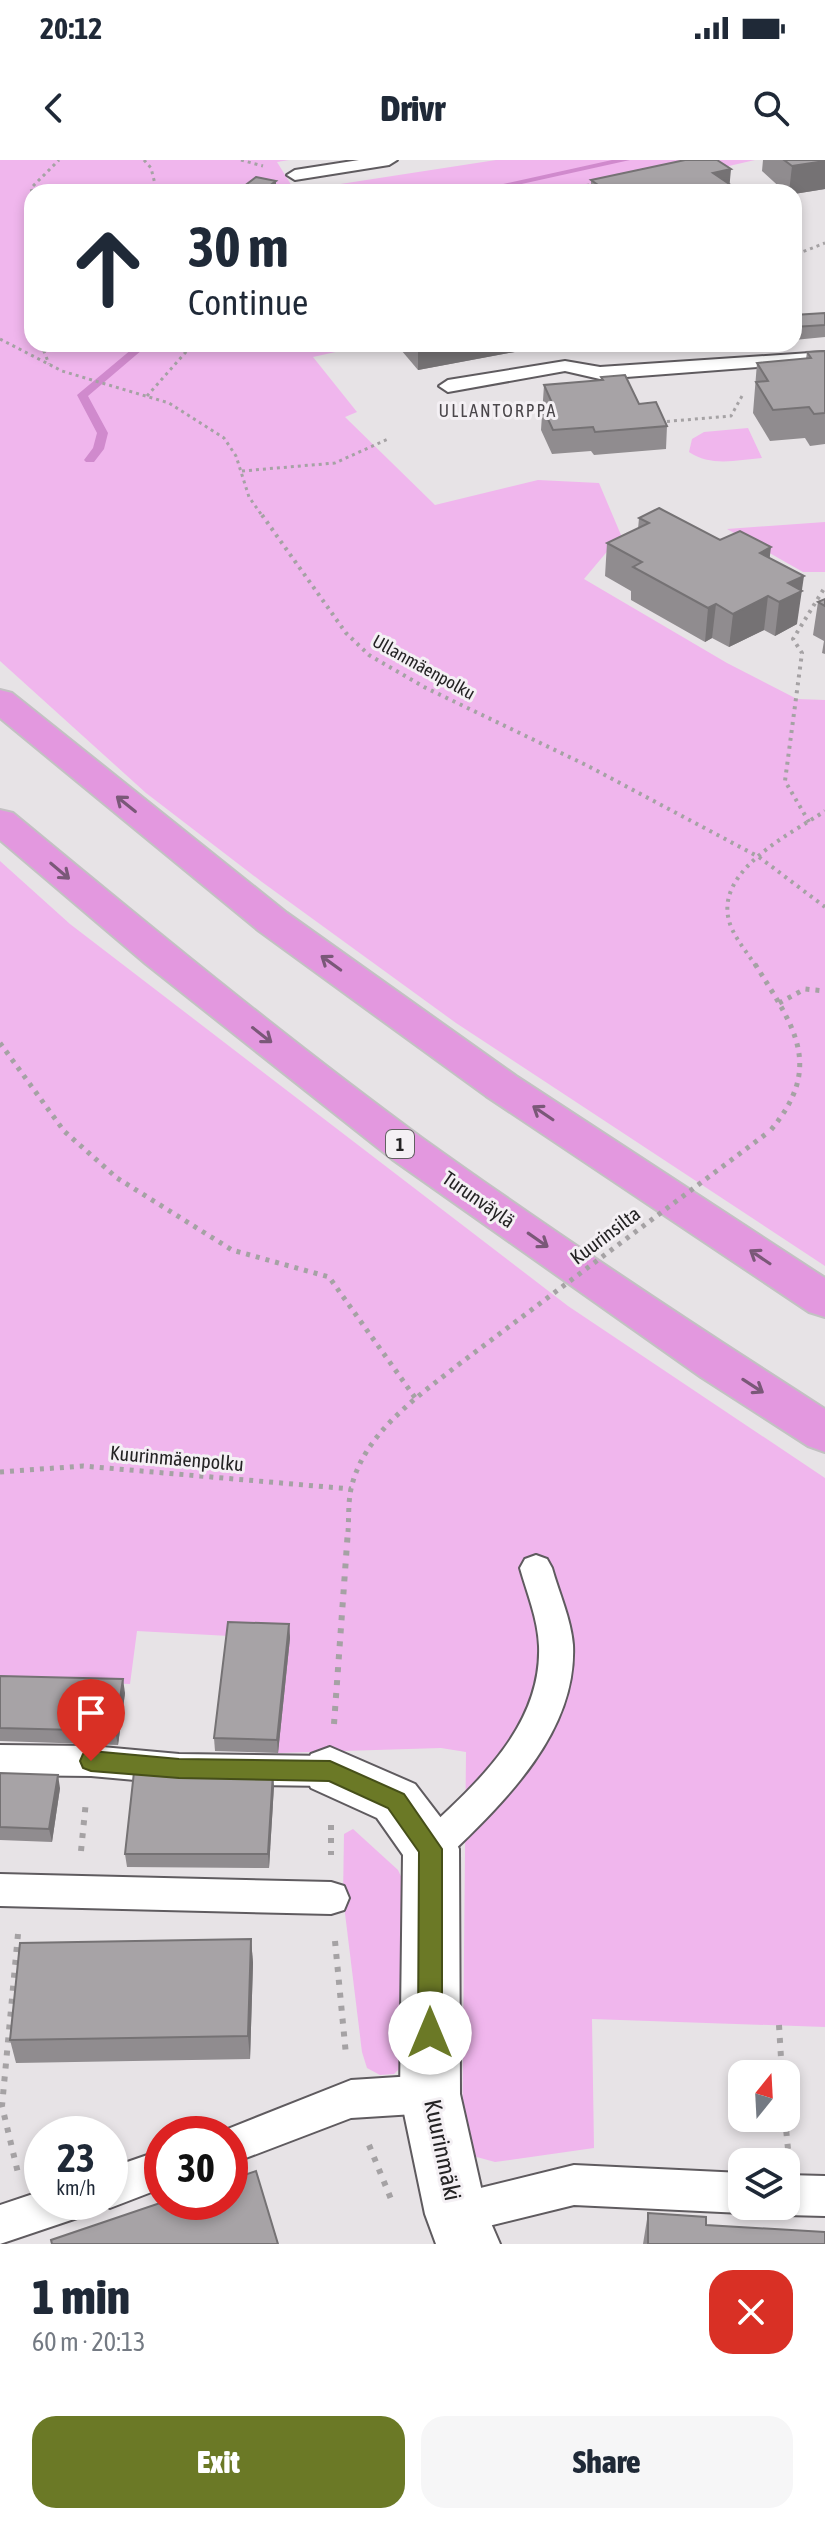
<!DOCTYPE html>
<meta charset="utf-8">
<style>
body{margin:0;font-family:"Asap Condensed",sans-serif;background:#f6f6f7;color:#1f2937;height:100vh;display:flex;flex-direction:column;font-size:30px;white-space:nowrap}
*{box-sizing:border-box;margin:0}
p{font-size:26px;color:#747a83}
.icon{flex:none;width:44px;height:44px;fill:none;stroke:currentColor;stroke-width:2;stroke-linecap:round;stroke-linejoin:round}
.map{position:relative;height:2084px;overflow:hidden}
.panel{display:flex;flex-direction:column;background:#fff;flex:1}
.panel>*{flex:none}
.guide{position:absolute;left:24px;top:24px;width:778px;height:168px;border-radius:24px;box-shadow:0 4px 12px #0003;background:#fff;color:#1f2937;overflow:hidden}
.needle{width:52px;rotate:18deg}
.fabs{position:absolute;left:728px;top:1900px;display:grid;gap:16px}
.fabs a{display:grid;place-items:center;width:72px;height:72px;border-radius:16px;background:#fff;box-shadow:0 4px 12px #0003;font-size:40px}
.speed{position:absolute;left:24px;top:1956px;display:flex;gap:16px;font-size:40px;font-weight:700;text-align:center}
.speed>*{display:grid;place-content:center;width:104px;height:104px;border-radius:50%;background:#fff;box-shadow:0 4px 12px #0003;line-height:1}
.speed small{font-size:20px;font-weight:400}
.speed .limit{border:12px solid #d22;background:#fff;color:#111}
.pin{position:absolute;display:grid;place-items:center;width:68px;height:68px;color:#fff;margin:-82px -34px;border-radius:50% 50% 50% 0;rotate:-45deg;box-shadow:0 0 8px #0007}
.pin .icon{rotate:45deg}
.me{position:absolute;width:88px;margin:-44px;rotate:0deg;stroke-linejoin:round;filter:drop-shadow(0 0 6px #0008)}
.turn{display:flex;align-items:center;gap:28px;height:168px;padding:0 32px;font-size:36px}
.turn .icon{width:104px;height:104px;stroke-width:2.5}
.turn b{display:block;font-size:56px;line-height:68px}
.round{display:grid;place-items:center;flex:none;width:84px;height:84px;border-radius:24px;background:#f6f6f7}
.overview{display:flex;align-items:center;justify-content:space-between;height:136px;padding:0 32px}
h1{font-size:48px;font-weight:800;line-height:60px}
.button{display:flex;gap:16px;margin-top:auto;padding:16px 32px}
.button a{flex:1;height:92px;border-radius:24px;background:#6b7926;color:#fff;font-size:32px;font-weight:800;line-height:92px;text-align:center}
.button a+a{background:#f6f6f7;color:#1f2937}
.status{display:flex;justify-content:space-between;align-items:center;height:56px;padding:0 40px;background:#fff;direction:ltr}
.status svg{height:22px;fill:currentColor}
header{display:flex;justify-content:space-between;align-items:center;height:104px;padding:0 32px;background:#fff;font-size:36px;font-weight:800}
.map>svg:first-child{display:block}
.green{fill:#f0b6ed}
.lines{fill:none;stroke-linecap:round;stroke-linejoin:round}
.stream{fill:#d08acd;fill-rule:evenodd}
.lane-casing{stroke:#5f5b5f;stroke-width:4}
.street-casing{stroke:#5f5b5f;stroke-width:4}
.highway-casing{stroke:#c2c1c2;stroke-width:4}
.path-far3{stroke:#a5a2a4;stroke-width:3;stroke-dasharray:3 4;stroke-linecap:butt}
.path-far2{stroke:#a5a2a4;stroke-width:4;stroke-dasharray:3 5;stroke-linecap:butt}
.path-far1{stroke:#a5a2a4;stroke-width:5;stroke-dasharray:4 6;stroke-linecap:butt}
.path{stroke:#a5a2a4;stroke-width:6;stroke-dasharray:5 8;stroke-linecap:butt}
.lane{fill:#fff;fill-rule:evenodd}
.street{fill:#fff;fill-rule:evenodd}
.highway{fill:#e398df;fill-rule:evenodd}
.path-bridge{stroke:#a5a2a4;stroke-width:5;stroke-dasharray:4 6;stroke-linecap:butt}
.wall{fill:#908c8f}
.shaded-wall{fill:#757274}
.building{fill:#a7a3a6;stroke:#757274;stroke-width:2}
.oneway{stroke:#7a5878}
.route{fill:#6b7926;stroke:#464f19;stroke-width:2}
.labels{text-anchor:middle;dominant-baseline:central;stroke-width:6;stroke-linejoin:round;paint-order:stroke}
.far-neighbourhood-label{font-size:18px;letter-spacing:2px;fill:#4b474b;stroke:#f4f0f4}
.far-street-label{font-size:18px;fill:#242324;stroke:#f4f0f4}
.shield{fill:#f4f0f4;stroke:#626062;stroke-width:2}
.shield-label{font-size:18px;font-weight:bold;fill:#242324}
.street-label{font-size:20px;fill:#242324;stroke:#f4f0f4}
.near-street-label{font-size:24px;fill:#242324;stroke:#f4f0f4}
</style>
<div class="status"><b>20:12</b><svg viewBox="0 0 49 12"><path d="M0 12V9h3v3zM5 12V6h3v6zM10 12V3h3v9zM15 12V0h3v12zM26 1h20v11H26zM47 4h2v5h-2z"/></svg></div>
<header><svg class="icon" aria-label="back" viewBox="0 0 24 24"><path d="M15 5l-7 7 7 7"/></svg>Drivr<svg class="icon" aria-label="search" viewBox="0 0 24 24"><circle cx="10" cy="10" r="6"/><path d="M15 15l6 6"/></svg></header>
<div class="map">
<svg width="825" height="2084" viewBox="0 0 825 2084">
<rect width="100%" height="100%" fill="#e7e3e6"/>
<g class="green">
<path d="M0,0h289l-12,2 18,29 201,-31h259l-139,32h-584v152h326l-21,3 3,4 -27,6 44,55 -12,5 90,88 103,-25 61,3 22,52 -37,44 143,84 70,36 28,1v566l-369,-243 -194,-141 -116,-89 -146,-132z"/>
<path d="M748,268l14,30c-25,2 -51,9 -73,-6l3,-13 12,-7z"/>
<path d="M825,362v50h-22l-76,-43z"/>
<path d="M0,701l70,63 498,382 257,172v549l-233,-8 2,129 -99,14 -33,-9 4,-401 -25,-4 -163,5 -49,-117 -92,-5 -7,53 -130,-5z"/>
<path d="M353,1669l45,41 10,21 -8,177 -6,6 -14,1 -13,-7 -5,-16 -19,-155 1,-63z"/>
</g>
<g class="lines">
<g class="stream">
<path d="M612,0h18l-145,32h-18z"/>
<path d="M138,184h11l-61,52 20,37 -4,16 -10,13h-8l-2,-2 9,-12 4,-15 -20,-38z"/>
</g>
<g class="lane-casing">
<g id="lane">
<path d="M359,0h38l-8,5 -94,15 -8,-5 8,-5z"/>
<path d="M825,192v10l-225,17 -35,-8 -117,21 -9,-6 9,-6 117,-19 35,6z"/>
<path d="M536,1395l11,4 5,9c7,25 19,51 21,77 4,89 -71,159 -129,215l-13,5 -13,-5 -5,-11 5,-11c55,-51 124,-110 121,-192 -1,-27 -12,-53 -19,-78l5,-9z"/>
<path d="M0,1585l91,1 88,8 151,2 12,4 5,11 -5,11 -12,4 -151,-2 -88,-8 -91,-1z"/>
<path d="M0,1714l331,8 13,4 5,12 -5,12 -13,4 -331,-8z"/>
<path d="M430,1915l14,6 5,13 -5,13 -14,6 -79,5 -121,46v-30h-15l136,-54z"/>
<path d="M162,1990v38l-52,20 -14,-6h14v-34z"/>
<path d="M574,2005l168,8v33h14l-14,7 -168,-8 -118,29 -14,-6 -6,-14 6,-14 14,-6z"/>
<path d="M786,2015l39,1v40l-39,-1 -14,-6 -1,-3h15z"/>
<path d="M42,2031v11h47l-6,14 -83,28v-39z"/>
</g>
</g>
<g class="street-casing">
<path id="street" d="M330,1587l85,37 36,47 8,18 1,245 27,120 13,30h-64l-11,-30 -25,-120 3,-239 -26,-37 -66,-30 -8,-17 8,-17z"/>
</g>
<g class="highway-casing">
<g id="highway">
<path d="M0,530l12,3 275,220 229,163 309,202v39l-16,-5 -323,-216 -227,-165 -259,-213z"/>
<path d="M0,650l13,3c134,111 269,222 409,325 131,94 267,184 403,271v43l-17,-6 -107,-69 -309,-218 -246,-195 -146,-124z"/>
</g>
</g>
<g class="path-far3">
<path d="M144,0l7,8 6,24"/>
<path d="M241,0l22,6"/>
<path d="M32,32l-1,-4 28,-28"/>
<path d="M552,32l42,-8"/>
<path d="M797,94l28,-11"/>
<path d="M0,179l62,32 107,32 55,35 12,18 13,41 14,20"/>
<path d="M41,184l8,20"/>
<path d="M147,236l46,-52"/>
<path d="M660,262l71,-6 11,-20"/>
<path d="M242,311l93,-8 53,-24"/>
</g>
<g class="path-far2">
<path d="M262,355l84,118 23,22 55,32 162,78 173,92 66,50"/>
<path d="M809,662l-24,-41 17,-128 -9,-14 32,-52"/>
<path d="M756,806c-8,-12 -18,-24 -24,-37 -25,-55 57,-94 93,-118"/>
</g>
<g class="path-far1">
<path d="M755,804c39,63 70,102 15,167"/>
<path d="M779,843l26,-14 20,2"/>
<path d="M0,883l64,88 53,47 115,72 97,27 87,122"/>
<path d="M0,1312l83,-6 268,23"/>
<path d="M348,1372c1,-14 0,-29 3,-43 12,-55 66,-92 107,-124"/>
</g>
<g class="path">
<path d="M334,1564l14,-194"/>
<path d="M331,1665v30"/>
<path d="M81,1691l5,-50"/>
<path d="M18,1774l-16,172 16,67"/>
<path d="M335,1781l11,114"/>
<path d="M779,1865l3,49"/>
<path d="M785,1958l3,31"/>
<path d="M369,1985l22,54"/>
</g>
<use href="#lane" class="lane"/>
<use href="#street" class="street"/>
<use href="#highway" class="highway"/>
<path class="path-bridge" d="M458,1205l312,-234"/>
</g>
<g class="wall">
<path d="M763,0h62v29l-31,5v-2h-9l-23,-21z"/>
<path d="M591,20l138,4 9,6v2h-147z"/>
<path d="M243,27l33,5h-33z"/>
<path d="M825,153v24l-31,3v-25z"/>
<path d="M396,184h140v4l-118,22z"/>
<path d="M588,184h109l-105,7z"/>
<path d="M825,191v93l-15,2 -5,-8 -35,3 -17,-28 4,-50 49,-4 1,-7z"/>
<path d="M601,217l66,49 -1,23 -72,6 -3,-4 -39,3 -11,-24 3,-45 57,-4z"/>
<path d="M639,358l81,22 50,18 27,66 -22,12 -11,-6 -35,17 -17,-9 -7,4 -74,-42v-9l-26,-15 2,-33 31,-14z"/>
<path d="M825,439v55l-3,-1 2,-12 -11,-6 5,-33z"/>
<path d="M289,1464l1,14 -12,115 -63,-2 -1,-13z"/>
<path d="M0,1516l125,17 -7,52 -118,-4z"/>
<path d="M0,1613l60,15 -8,54 -52,-2z"/>
<path d="M274,1626l-5,82 -142,-1 -2,-13z"/>
<path d="M251,1779l2,24 -3,96 -234,4 -6,-23z"/>
<path d="M648,2053l58,12 119,19h-182z"/>
</g>
<g class="shaded-wall">
<path d="M825,1v28l-31,5v-2h-5l3,-26z"/>
<path d="M731,9l-2,22 -16,-18z"/>
<path d="M276,21v11h-14v-1z"/>
<path d="M418,184h118v4l-118,22z"/>
<path d="M771,387l-4,33 -7,-27z"/>
<path d="M804,416l-7,48 -22,12 4,-34 9,-19z"/>
<path d="M768,436l-4,34 -35,17 4,-33z"/>
<path d="M716,444l-4,34 -7,4 3,-34z"/>
<path d="M289,1464l1,14 -12,115 -1,-13z"/>
<path d="M123,1519l2,14 -7,52 -3,-14z"/>
<path d="M273,1613l1,13 -5,82 -1,-14z"/>
<path d="M58,1615l2,13 -8,54 -3,-13z"/>
<path d="M251,1779l2,24 -3,96 -2,-23z"/>
</g>
<g class="building">
<path d="M685,0h32l14,9 -18,4 25,17 -10,2h-89l-2,-2 -9,2h-20l-17,-12z"/>
<path d="M784,0h41v1l-33,5z"/>
<path d="M256,17l20,4 -14,10 -19,-4z"/>
<path d="M825,153v12l-31,2v-12z"/>
<path d="M825,191v62l-11,1 -5,-7 -36,3 -17,-28 12,-1 -11,-18 54,-5 -4,-6z"/>
<path d="M625,215l14,29 17,-2 11,24 -72,6 -2,-5 -40,3 -11,-24 11,-1 -9,-20 59,-5 -2,-3z"/>
<path d="M659,348l61,32 20,-9 31,16 -11,6 44,23 -16,7 14,8 -23,11 -11,-6 -35,18 -17,-10 -8,4 -75,-41 9,-5 -35,-19 42,-20 -10,-5z"/>
<path d="M825,439v7l-7,-4z"/>
<path d="M228,1462l61,2 -12,116 -63,-2z"/>
<path d="M0,1516l123,3 -8,52 -115,-3z"/>
<path d="M134,1612l139,1 -5,81h-143z"/>
<path d="M0,1613l58,2 -9,54 -49,-2z"/>
<path d="M251,1779l-3,97 -238,4 10,-97z"/>
<path d="M256,2011l22,73h-226l-1,-4 112,-38h67v-22z"/>
<path d="M648,2053l58,4v8l119,7v12h-177z"/>
</g>
<defs><path id="oneway-shaft" d="M-6 0H5M1.5-3L5.5 0L1.5 3" fill="none" stroke-width="1.6" stroke-linecap="round" stroke-linejoin="round" transform="scale(2)"/></defs>
<g class="oneway">
<use href="#oneway-shaft" transform="translate(126 644) rotate(-141)"/>
<use href="#oneway-shaft" transform="translate(60 711) rotate(40)"/>
<use href="#oneway-shaft" transform="translate(331 803) rotate(-144)"/>
<use href="#oneway-shaft" transform="translate(262 875) rotate(38)"/>
<use href="#oneway-shaft" transform="translate(543 953) rotate(-146)"/>
<use href="#oneway-shaft" transform="translate(538 1080) rotate(35)"/>
<use href="#oneway-shaft" transform="translate(760 1097) rotate(-146)"/>
<use href="#oneway-shaft" transform="translate(753 1226) rotate(33)"/>
</g>
<path class="route" d="M91,1591l88,8 151,2 74,33 38,55v184l-3,8 -9,3 -9,-3 -3,-8 1,-181 -31,-44 -59,-27 -150,-3 -88,-7 -8,-3 -3,-7 3,-7z"/>
<g class="labels">
<g class="far-neighbourhood-label">
<text x="498" y="250">ULLANTORPPA</text>
</g>
<g class="far-street-label">
<text transform="translate(424 507) rotate(29)">Ullanmäenpolku</text>
</g>
<rect class="shield" x="386" y="970" width="28" height="28" rx="6"/>
<g class="shield-label">
<text x="400" y="984">1</text>
</g>
<g class="street-label">
<text transform="translate(479 1039) rotate(35)">Turunväylä</text>
<text transform="translate(605 1075) rotate(-37)">Kuurinsilta</text>
<text transform="translate(177 1298) rotate(5)">Kuurinmäenpolku</text>
</g>
<g class="near-street-label">
<text transform="translate(443 1990) rotate(78)">Kuurinmäki</text>
</g>
</g>
</svg>
<div class="fabs">
<a><svg class="needle" viewBox="-14 -14 28 28"><path d="M0-13l5 13h-10z" fill="#e53935"/><path d="M0 13l5-13h-10z" fill="#747a83"/></svg></a>
<a><svg class="icon" aria-label="layers" viewBox="0 0 24 24"><path d="M12 4l9 5-9 5-9-5zM3 14l9 5 9-5"/></svg></a>
</div>
<div class="speed"><div>23<small>km/h</small></div><div class="limit">30</div></div>
<div class="pin" style="left:91px;top:1601px;background:#d93025"><svg class="icon" aria-label="arrive" viewBox="0 0 24 24"><path d="M6 21V4h12l-3 4 3 4H6"/></svg></div>
<svg class="me" style="left:430px;top:1873px" viewBox="-20 -20 40 40"><circle r="19" fill="#fff"/><path d="M0-13L10 11 0 6-10 11z" fill="#6b7926"/></svg>
<div class="guide">
<div class="turn"><svg class="icon" aria-label="ahead" viewBox="0 0 24 24"><path d="M12 20V5M6 11l6-6 6 6"/></svg><div><b>30 m</b>Continue</div></div>
</div>
</div>
<section class="panel">
<div class="overview"><div><h1>1 min</h1><p>60 m · 20:13</p></div><a class="round" style="background:#d93025;color:#fff"><svg class="icon" aria-label="close" viewBox="0 0 24 24"><path d="M6 6l12 12M18 6L6 18"/></svg></a></div>
<div class="button"><a>Exit</a><a>Share</a></div>
</section>
